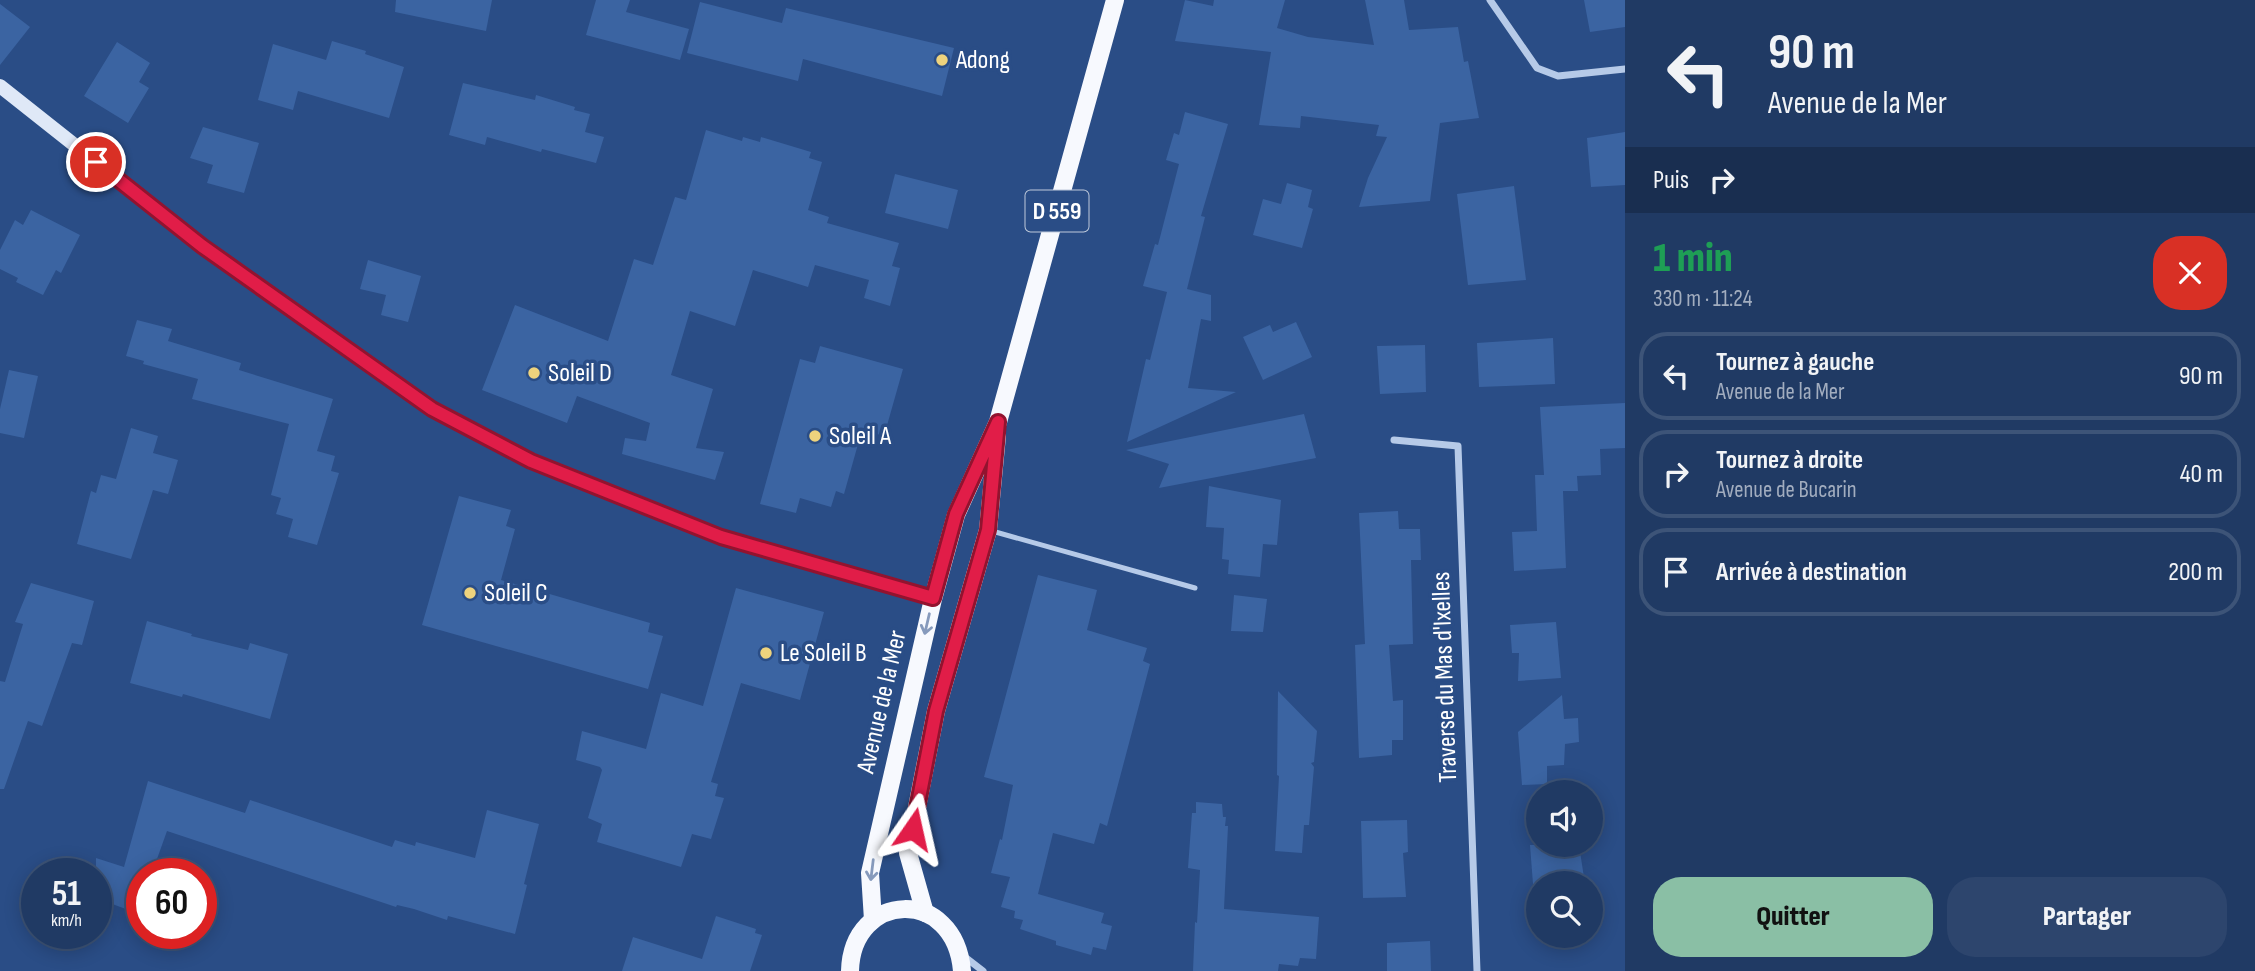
<!DOCTYPE html>
<html lang="fr">
<meta charset="utf-8">
<style>
body{margin:0;font-family:"Sofia Sans Condensed",sans-serif;background:#2d456d;color:#f1f3f6;height:100vh;display:flex;flex-direction:column;font-size:26px;white-space:nowrap}
*{box-sizing:border-box;margin:0}
p{font-size:23px;color:#a2adbf}
.icon{flex:none;width:38px;height:38px;fill:none;stroke:currentColor;stroke-width:2;stroke-linecap:round;stroke-linejoin:round}
.map{position:relative;flex:1;overflow:hidden}
.drawer{display:flex;flex-direction:column;background:#203a64;width:630px}
.drawer>*{flex:none}
.guide{background:#203a64;color:#f1f3f6;overflow:hidden}
.fabs{position:absolute;left:1526px;top:780px;display:grid;gap:14px}
.fabs a{display:grid;place-items:center;width:77px;height:77px;border-radius:50%;background:#203a64;box-shadow:0 4px 18px #0003,0 0 0 2px #3d5478;font-size:35px}
.speed{position:absolute;left:21px;top:858px;display:flex;gap:14px;font-size:35px;font-weight:700;text-align:center}
.speed>*{display:grid;place-content:center;width:91px;height:91px;border-radius:50%;background:#203a64;box-shadow:0 4px 18px #0003,0 0 0 2px #3d5478;line-height:1}
.speed small{font-size:18px;font-weight:400}
.speed .limit{border:10px solid #d22;background:#fff;color:#111}
.pin{position:absolute;display:grid;place-items:center;width:60px;height:60px;color:#fff;margin:-30px;border:4px solid #fff;border-radius:50%;box-shadow:0 2px 7px #0007}
.me{position:absolute;width:77px;margin:-38px;rotate:11deg;stroke-linejoin:round;filter:drop-shadow(0 0 5px #0008)}
.turn{display:flex;align-items:center;gap:24px;height:147px;padding:0 28px;font-size:32px}
.turn .icon{width:91px;height:91px;stroke-width:2.5}
.turn b{display:block;font-size:49px;line-height:60px}
.then{display:flex;align-items:center;height:66px;padding:0 28px;background:#0003;gap:14px;font-size:26px}
.round{display:grid;place-items:center;flex:none;width:74px;height:74px;border-radius:28px;background:#2d456d}
.summary{display:flex;align-items:center;justify-content:space-between;height:119px;padding:0 28px}
h1{font-size:42px;font-weight:800;line-height:52px;color:#1e9e55}
.cta{display:flex;gap:14px;margin-top:auto;padding:14px 28px}
.cta a{flex:1;height:80px;border-radius:28px;background:#8abfa5;color:#111;font-size:28px;font-weight:800;line-height:80px;text-align:center}
.cta a+a{background:#2d456d;color:#f1f3f6}
ul{padding:0;list-style:none}
li{display:flex;align-items:center;gap:21px;height:88px;margin:0 14px 10px;padding:0 14px;border:4px solid #3d5478;border-radius:28px}
li div{flex:1}
li b{display:block;font-size:26px}
li em{font-style:normal}
main{display:flex;flex:1;min-height:0}
.map>svg:first-child{display:block}
.building{fill:#3b64a2}
.lines{fill:none;stroke-linecap:round;stroke-linejoin:round}
.lane{stroke:#b6cae8;stroke-width:5}
.street{stroke:#b6cae8;stroke-width:7}
.secondary{stroke:#dfe8f7;stroke-width:14}
.primary{stroke:#f7f9fe;stroke-width:18}
.oneway{stroke:#869abc}
.route-casing{stroke:#92132f;stroke-width:18}
.route{stroke:#e11d48;stroke-width:12}
.poi-dot{fill:#eed37d;stroke:#2a4d86;stroke-width:2.5}
.labels{text-anchor:middle;dominant-baseline:central;stroke-width:7;stroke-linejoin:round;paint-order:stroke}
.shield{fill:#2a4d86;stroke:#bfcadb;stroke-width:2}
.shield-label{font-size:24px;font-weight:bold;fill:#fff}
.poi-label{font-size:26px;fill:#fff;stroke:#2a4d86;text-anchor:start}
.street-label{font-size:26px;fill:#fff;stroke:#2a4d86}
</style>
<main>
<div class="map">
<svg width="1625" height="971" viewBox="0 0 1625 971">
<rect width="100%" height="100%" fill="#2a4d86"/>
<g class="building">
<path d="M396,0h96l-6,31 -91,-19z"/>
<path d="M596,0h34l-4,12 63,17 -9,31 -94,-25z"/>
<path d="M1185,0l28,6 1,-6h71l-8,28 31,9 66,8 -9,-45h39l5,30 49,-3 6,35 4,-1 11,57 -39,5 -10,78 -71,6 9,-29 19,-41 -11,-1 3,-11 -78,-9 -1,12 -41,-3 12,-73 -96,-11z"/>
<path d="M1584,0h41v27l-35,5z"/>
<path d="M700,2l82,21 4,-15 168,40 -12,48 -139,-37 -5,22 -111,-28z"/>
<path d="M0,4l30,23 -30,38z"/>
<path d="M332,41l34,10 -1,3 39,13 -15,51 -91,-27 -5,19 -35,-10 15,-56 53,16z"/>
<path d="M117,42l33,21 -11,19 10,6 -21,35 -44,-27z"/>
<path d="M463,83l72,17 1,-5 39,12 -1,3 16,4 -5,18 19,5 -8,26 -54,-14 -1,3 -54,-15 -2,8 -36,-10z"/>
<path d="M1185,112l43,12 -27,92 4,1 -18,72 24,6v26l-10,-2 -13,69 48,4 -109,50 19,-83 4,1 17,-68 -24,-6 12,-42 3,1 21,-81 -13,-4 8,-27 5,2z"/>
<path d="M203,127l56,16 -15,50 -37,-10 6,-18 -23,-7z"/>
<path d="M706,130l36,11 1,-4 17,5 1,-5 50,15 -2,6 13,4 -14,48 21,7 -2,6 72,20 -7,23 8,2 -10,38 -26,-8 5,-18 -54,-15 -7,22 -55,-17 -18,56 -45,-15 -19,64 42,14 -17,59 28,4 -9,28 -93,-26 3,-16 21,3 4,-18 -73,-27 -10,27 -85,-33 33,-85 93,36 26,-82 19,6 22,-68 11,3z"/>
<path d="M1625,132v53l-34,2 -4,-49z"/>
<path d="M895,174l63,16 -10,39 -63,-16z"/>
<path d="M1287,183l25,7 -4,17 5,2 -11,39 -49,-13 10,-36 18,5z"/>
<path d="M1514,186l12,94 -58,5 -11,-91z"/>
<path d="M31,210l49,25 -19,38 -5,-3 -13,25 -27,-13 2,-4 -18,-9v-19l15,-30 8,5z"/>
<path d="M368,260l53,16 -13,46 -27,-7 5,-20 -26,-6z"/>
<path d="M137,320l35,9 -4,12 73,22 -2,7 94,29 -16,52 18,5 -4,15 8,2 -22,72 -29,-8 5,-18 -17,-5 5,-16 -10,-3 18,-71 -97,-25 6,-20 -55,-15 1,-3 -18,-5z"/>
<path d="M1296,322l16,35 -49,23 -20,-43 27,-12 3,7z"/>
<path d="M1553,338l2,46 -76,3 -2,-44z"/>
<path d="M1425,345l1,47 -46,2 -3,-48z"/>
<path d="M820,346l83,23 -19,67 -22,-6 -18,64 -8,-3 -5,16 -31,-9 -4,15 -36,-9 40,-145 15,4z"/>
<path d="M9,370l29,6 -14,62 -24,-5v-24z"/>
<path d="M1625,403v45l-25,1 1,26 -24,1 1,15h-15l3,77 -52,3 -2,-39 25,-1 -2,-56h9l-4,-68z"/>
<path d="M1304,414l12,44 -157,30 10,-24 -43,-14z"/>
<path d="M131,428l27,8 -5,17 25,7 -10,34 -15,-4 -22,69 -54,-15 14,-53 5,2 5,-18 15,4z"/>
<path d="M1209,486l72,14 -4,45 -14,-1 -3,33 -32,-3 1,-14 -7,-1 2,-31 -18,-1z"/>
<path d="M459,496l52,14 -5,16 9,3 -14,51 149,43 -2,9 15,4 -15,53 -226,-64z"/>
<path d="M1398,511l1,18h21l1,31h-10l2,84 -24,1 4,56 10,-1v40h-11v15l-33,3 -4,-113 10,-1 -6,-131z"/>
<path d="M1038,575l59,15 -10,40 60,18 -4,13 7,3 -43,162 -7,-3 -6,21 -41,-11 -15,61 66,19 -3,10 11,3 -6,24 -13,-3 -2,8 -35,-10v-4l-36,-12 3,-9 -9,-2 1,-7 -14,-4 9,-30 -19,-4 9,-34 2,1 11,-55 -29,-8z"/>
<path d="M31,583l63,18 -12,44 -10,-2 -30,83 -14,-5 -24,68h-4v-108l5,1 18,-58 -8,-2z"/>
<path d="M736,588l88,24 -24,88 -59,-17 -30,99 7,2 -3,12 9,2 -13,41 -19,-5 -11,33 -84,-25 5,-18 -14,-6 14,-48 -2,-3 -24,-7 6,-29 64,18 15,-56 42,13z"/>
<path d="M1234,595l33,4 -4,33 -32,-1z"/>
<path d="M147,621l45,13 -1,2 57,14 2,-7 38,11 -18,65 -87,-25 -1,3 -52,-14z"/>
<path d="M1556,622l5,56 -43,3 1,-28h-7l-2,-28z"/>
<path d="M1278,691l39,40 -3,31 -3,1 3,4 -5,58h-5l-2,28 -27,-2 4,-75 -2,-1z"/>
<path d="M1562,695l2,24 14,-1 1,24 -14,2 -1,21 -17,1v18l-25,1 -4,-53z"/>
<path d="M148,781l97,32 5,-13 142,47 3,-7 20,6 1,-4 59,16 12,-48 52,14 -15,60 3,1 -12,49 -67,-18 -1,4 -33,-11 -17,-4 -1,2 -229,-76 -15,42h-10v42l-46,-17v-40l28,9z"/>
<path d="M1196,802l26,2 1,13h3l-1,9h3l-4,83 95,8 -3,42 -16,-1 -2,8 -19,-2 -1,7h-85l2,-49 2,1 3,-53 -12,-2 4,-55h4z"/>
<path d="M1407,820l1,32 -5,1 3,44 -43,1 -2,-77z"/>
<path d="M1530,845h49l6,39h-52z"/>
<path d="M716,916l40,13 -1,4 7,2 -12,36h-128l11,-34 69,22z"/>
<path d="M1430,941l1,30h-44v-28z"/>
</g>
<g class="lines">
<path class="lane" d="M992,531l203,57"/>
<g class="street">
<path d="M1490,0l47,68 21,8 67,-7"/>
<path d="M1394,440l64,6 19,525"/>
<path d="M961,954l22,17"/>
</g>
<path class="secondary" d="M0,86l202,160 230,163 99,52 190,76 212,62"/>
<g class="primary">
<path d="M925,913l-17,-60 28,-142 52,-181 9,-94"/>
<path d="M873,920l-3,-47 63,-274 23,-84 42,-93 117,-422"/>
<path d="M850,971c2,-80 105,-85 112,0"/>
</g>
</g>
<defs><path id="oneway-shaft" d="M-6 0H5M1.5-3L5.5 0L1.5 3" fill="none" stroke-width="1.6" stroke-linecap="round" stroke-linejoin="round" transform="scale(1.75)"/></defs>
<g class="oneway">
<use href="#oneway-shaft" transform="translate(927 624) rotate(103)"/>
<use href="#oneway-shaft" transform="translate(872 870) rotate(97)"/>
</g>
<g class="lines">
<g class="route-casing">
<path id="route" d="M96,162l106,84 230,163 99,52 190,76 212,61 23,-84 42,-92 -10,108 -52,181 -23,118"/>
</g>
<use href="#route" class="route"/>
</g>
<g class="poi-dot">
<circle cx="942" cy="60" r="7"/>
<circle cx="534" cy="373" r="7"/>
<circle cx="815" cy="436" r="7"/>
<circle cx="470" cy="593" r="7"/>
<circle cx="766" cy="653" r="7"/>
</g>
<g class="labels">
<rect class="shield" x="1025.5" y="190.5" width="63" height="41" rx="5"/>
<g class="shield-label">
<text x="1057" y="211">D 559</text>
</g>
<g class="poi-label">
<text x="956" y="60">Adong</text>
<text x="548" y="373">Soleil D</text>
<text x="829" y="436">Soleil A</text>
<text x="484" y="593">Soleil C</text>
<text x="780" y="653">Le Soleil B</text>
</g>
<g class="street-label">
<text transform="translate(1445 677) rotate(-92)">Traverse du Mas d'Ixelles</text>
<text transform="translate(882 702) rotate(-77)">Avenue de la Mer</text>
</g>
</g>
</svg>
<div class="fabs">
<a><svg class="icon" aria-label="sound" viewBox="0 0 24 24"><path d="M4 9h4l5-4v14l-5-4H4zM17 9q2 3 0 6"/></svg></a>
<a><svg class="icon" aria-label="search" viewBox="0 0 24 24"><circle cx="10" cy="10" r="6"/><path d="M15 15l6 6"/></svg></a>
</div>
<div class="speed"><div>51<small>km/h</small></div><div class="limit">60</div></div>
<div class="pin" style="left:96px;top:162px;background:#d93025"><svg class="icon" aria-label="arrive" viewBox="0 0 24 24"><path d="M6 21V4h12l-3 4 3 4H6"/></svg></div>
<svg class="me" style="left:913px;top:829px" viewBox="-20 -20 40 40"><path d="M0-17L14 15 0 8-14 15z" fill="#e11d48" stroke="#fff" stroke-width="4"/></svg>
</div>
<section class="drawer">
<div class="guide">
<div class="turn"><svg class="icon" aria-label="left" viewBox="0 0 24 24"><path d="M17 20v-9H6M10 6l-5 5 5 5"/></svg><div><b>90 m</b>Avenue de la Mer</div></div>
<div class="then">Puis<svg class="icon" aria-label="right" viewBox="0 0 24 24"><path d="M7 20v-9h11M14 6l5 5-5 5"/></svg></div>
</div>
<div class="summary"><div><h1>1 min</h1><p>330 m · 11:24</p></div><a class="round" style="background:#d93025;color:#fff"><svg class="icon" aria-label="close" viewBox="0 0 24 24"><path d="M6 6l12 12M18 6L6 18"/></svg></a></div>
<ul>
<li><svg class="icon" aria-label="left" viewBox="0 0 24 24"><path d="M17 20v-9H6M10 6l-5 5 5 5"/></svg><div><b>Tournez à gauche</b><p>Avenue de la Mer</p></div><em>90 m</em></li>
<li><svg class="icon" aria-label="right" viewBox="0 0 24 24"><path d="M7 20v-9h11M14 6l5 5-5 5"/></svg><div><b>Tournez à droite</b><p>Avenue de Bucarin</p></div><em>40 m</em></li>
<li><svg class="icon" aria-label="arrive" viewBox="0 0 24 24"><path d="M6 21V4h12l-3 4 3 4H6"/></svg><div><b>Arrivée à destination</b></div><em>200 m</em></li>
</ul>
<div class="cta"><a>Quitter</a><a>Partager</a></div>
</section>
</main>
